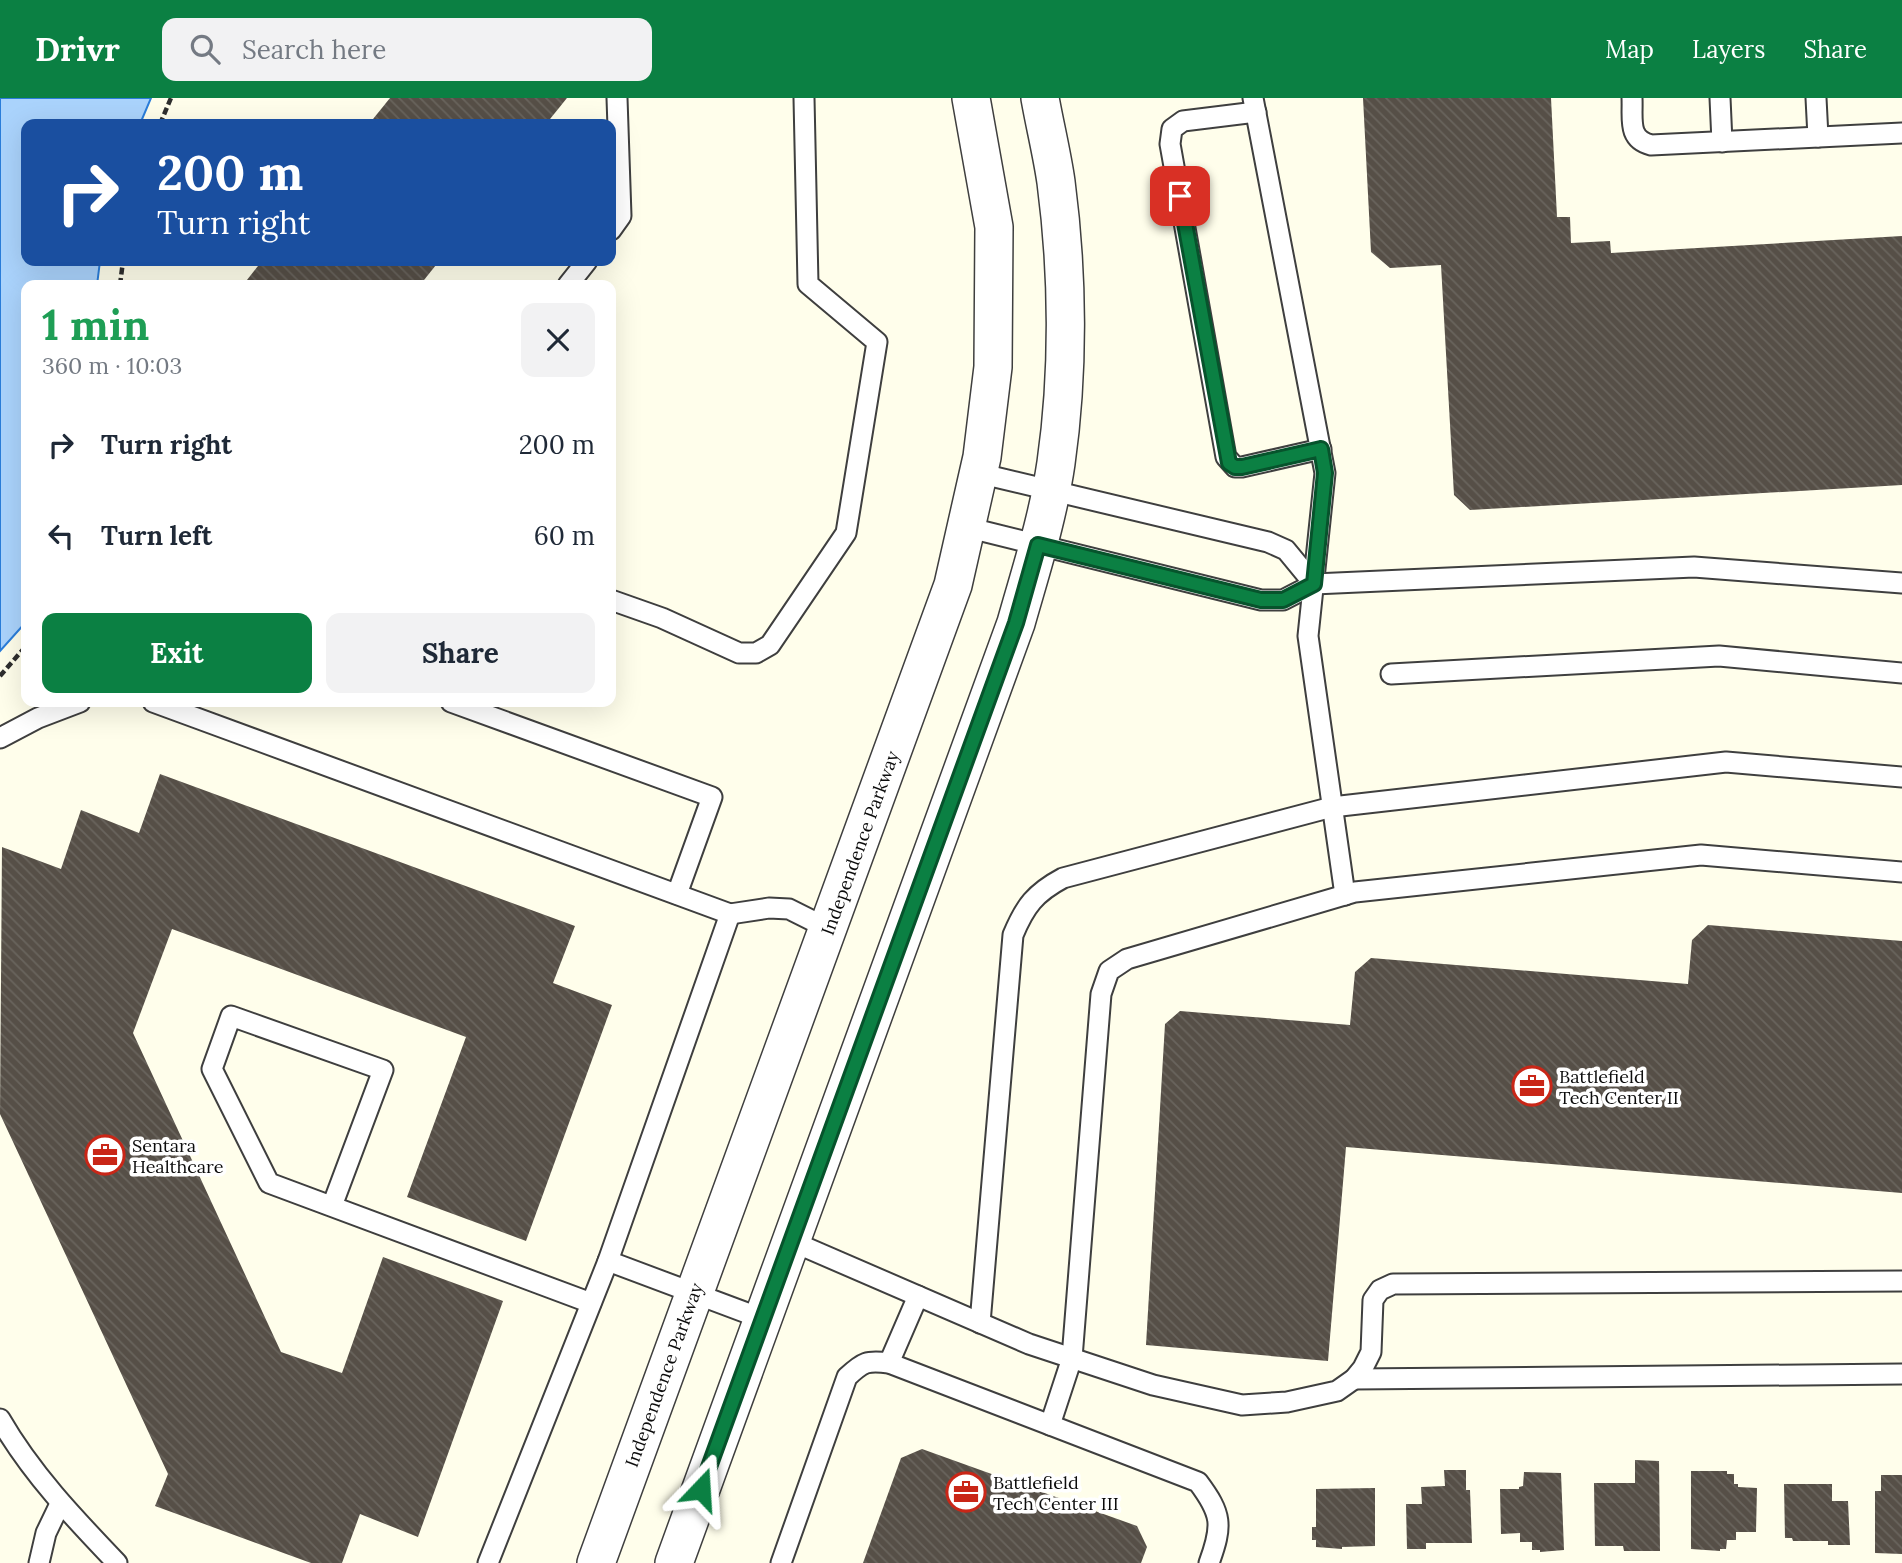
<!DOCTYPE html>
<meta charset="utf-8">
<style>
body{margin:0;font-family:Lora,serif;background:#f2f2f3;color:#1f2937;height:100vh;display:flex;flex-direction:column;font-size:26px;white-space:nowrap}
*{box-sizing:border-box;margin:0}
p{font-size:23px;color:#747a83}
.icon{flex:none;width:38px;height:38px;fill:none;stroke:currentColor;stroke-width:2;stroke-linecap:round;stroke-linejoin:round}
.map{position:relative;flex:1;overflow:hidden}
.panel{position:absolute;left:21px;top:182px;width:595px;height:427px;display:flex;flex-direction:column;background:#fff;border-radius:14px;box-shadow:0 7px 28px #0002}
.panel>*{flex:none}
.top-card{position:absolute;left:21px;top:21px;width:595px;height:147px;border-radius:14px;box-shadow:0 7px 28px #0002;background:#1a4fa0;color:#fff;overflow:hidden}
.pin{position:absolute;display:grid;place-items:center;width:60px;height:60px;color:#fff;margin:-30px;border-radius:14px;box-shadow:0 4px 10px #0006}
.me{position:absolute;width:77px;margin:-38px;rotate:20deg;stroke-linejoin:round;filter:drop-shadow(0 0 5px #0008)}
.turn{display:flex;align-items:center;gap:24px;height:147px;padding:0 21px;font-size:32px}
.turn .icon{width:91px;height:91px;stroke-width:2.5}
.turn b{display:block;font-size:49px;line-height:60px}
.round{display:grid;place-items:center;flex:none;width:74px;height:74px;border-radius:14px;background:#f2f2f3}
.head{display:flex;align-items:center;justify-content:space-between;height:119px;padding:0 21px}
h1{font-size:42px;font-weight:700;line-height:52px;color:#1e9e55}
.action{display:flex;gap:14px;margin-top:auto;padding:14px 21px}
.action a{flex:1;height:80px;border-radius:14px;background:#0b8043;color:#fff;font-size:28px;font-weight:700;line-height:80px;text-align:center}
.action a+a{background:#f2f2f3;color:#1f2937}
ul{padding:0;list-style:none}
li{display:flex;align-items:center;gap:21px;height:91px;padding:0 21px}
li div{flex:1}
li b{display:block;font-size:26px}
li em{font-style:normal}
header{display:flex;align-items:center;gap:42px;box-sizing:border-box;height:98px;padding:0 35px;background:#0b8043;color:#fff}
header strong{font-size:33px}
nav{display:flex;gap:38px;margin-inline-start:auto;font-size:24px}
.search{width:490px;height:63px;background:#f2f2f3;display:flex;align-items:center;gap:18px;box-sizing:border-box;padding:0 24px;border-radius:14px;color:#747a83;font-size:26px}
.map>svg:first-child{display:block}
.water{fill:#aad3fc;stroke:#2a7dda;stroke-width:2}
.building{fill:url(#building-back-hatch)}
.lines{fill:none;stroke-linecap:round;stroke-linejoin:round}
.lane-casing{stroke:#3f3f3f;stroke-width:23}
.street-casing{stroke:#3f3f3f;stroke-width:40}
.path{stroke:#2e2e2e;stroke-width:4.5;stroke-dasharray:7 3.5;stroke-linecap:butt}
.lane{stroke:#fff;stroke-width:19}
.street{stroke:#fff;stroke-width:37}
.route-casing{stroke:#07532c;stroke-width:18}
.route{stroke:#0b8043;stroke-width:12}
.labels{text-anchor:middle;dominant-baseline:central;stroke-width:7;stroke-linejoin:round;paint-order:stroke}
.street-label{font-size:18px;fill:#0c0c0c;stroke:#fff}
.poi-label{font-size:18px;fill:#0c0c0c;stroke:#fff;text-anchor:start}
</style>
<header>
<strong>Drivr</strong>
<div class="search"><svg class="icon" aria-label="search" viewBox="0 0 24 24"><circle cx="10" cy="10" r="6"/><path d="M15 15l6 6"/></svg>Search here</div>
<nav><a>Map</a><a>Layers</a><a>Share</a></nav>
</header>
<div class="map">
<svg width="1902" height="1465" viewBox="0 0 1902 1465">
<defs>
<pattern id="building-back-hatch" width="6" height="6" patternUnits="userSpaceOnUse" patternTransform="scale(1.75)"><rect width="6" height="6" fill="#564f47"/><path d="M-1 5l2 2M0 0l6 6M5-1l2 2" fill="none" stroke="#69645d"/></pattern>
</defs>
<rect width="100%" height="100%" fill="#fffeeb"/>
<path class="water" d="M0,0h151l-11,26h-114v137h74l-3,24h-71v337l-26,29z"/>
<g class="building">
<path d="M390,0h177l-21,26h-177z"/>
<path d="M1363,0h188l6,119h13l1,26 39,-2 1,12 291,-17v249l-432,25 -16,-15 -13,-230 -51,3 -19,-16z"/>
<path d="M262,163h173l1,4 -16,20h-177z"/>
<path d="M160,676l415,152 -22,57 59,22 -86,236 -119,-44 59,-160 -294,-108 -39,104 148,319 61,21 41,-116 120,44 -85,236 -58,-23 -18,49h-31l-156,-57 13,-32 -168,-360 2,-267 59,22 20,-59 58,23z"/>
<path d="M1708,827l194,16v252l-556,-46 -18,214 -182,-16 19,-321 15,-13 170,14 5,-53 16,-14 317,26 4,-44z"/>
<path d="M922,1351l215,77 10,21 -6,16h-278l38,-105z"/>
<path d="M1635,1362l24,1 1,90h-36l-1,-5h-28l-1,-63h41z"/>
<path d="M1444,1372h22v20h4l2,53h-46v6h-19l-1,-45h16l-1,-17 24,-1z"/>
<path d="M1691,1373h36v3h7v10h4v3l19,1 -1,44h-20v8h-9l-1,9h-6v2l-29,-2z"/>
<path d="M1524,1374l37,1 3,77 -24,2v-2h-8v-8h-12v-9l-19,1 -1,-45h19v-2l4,-1z"/>
<path d="M1881,1377h21v79l-27,-1v-62h6z"/>
<path d="M1784,1386h48v17h16l2,44h-22v-4h-35l-1,-3h-7z"/>
<path d="M1375,1390v58l-33,1v2l-26,-2v-7h-4v-13h4v-38z"/>
</g>
<g class="lines">
<g class="lane-casing">
<g id="lane">
<path d="M1253,0l72,375 -17,163 37,259"/>
<path d="M1632,0c1,21 -5,41 19,47l251,-12"/>
<path d="M1720,0l2,44"/>
<path d="M1816,0l2,39"/>
<path d="M1256,14l-73,9 -11,8 -2,15 56,313 9,10h7l79,-18"/>
<path d="M611,132l10,-14 -4,-118"/>
<path d="M568,187l19,-24"/>
<path d="M966,429l295,73h22l31,-16 -28,-34 -18,-8 -290,-69"/>
<path d="M1314,486l380,-17 208,16"/>
<path d="M611,502l51,18 77,35h17l14,-8 76,-112 31,-191 -69,-58 -4,-186"/>
<path d="M1391,576l328,-18 183,17"/>
<path d="M153,604l577,212 -122,347 -120,302"/>
<path d="M451,604l261,95 -35,97"/>
<path d="M0,640l38,-20 42,-16"/>
<path d="M730,816l39,-6 20,1 40,20"/>
<path d="M332,1108l51,-136 -152,-54 -19,53 57,114 322,120"/>
<path d="M791,1143l238,103 124,41 89,20 45,-3 50,-11 17,-12 9,-11 8,-16 2,-52 7,-10 13,-6 509,-3"/>
<path d="M608,1163l155,58"/>
<path d="M980,1225l33,-388c12,-29 22,-42 50,-57l269,-71 394,-45 176,15"/>
<path d="M889,1265l29,-67"/>
<path d="M1354,1281l548,-5"/>
<path d="M0,1321c31,54 74,99 117,144"/>
<path d="M1050,1327l22,-67 29,-364 8,-23 18,-12 228,-67 346,-37 201,17"/>
<path d="M39,1465l7,-30 14,-29"/>
<path d="M781,1465l66,-186c16,-15 20,-17 42,-14l309,119c24,32 25,43 11,81"/>
</g>
</g>
<g class="street-casing">
<g id="street">
<path d="M596,1465l357,-978 29,-128 11,-90 1,-140 -23,-129"/>
<path d="M674,1465l342,-940c15,-53 32,-105 40,-160 13,-91 12,-190 0,-281 -4,-28 -11,-56 -16,-84"/>
</g>
</g>
<g class="path">
<path d="M160,26l11,-26"/>
<path d="M120,187l3,-24"/>
<path d="M0,578l26,-30"/>
</g>
<use href="#lane" class="lane"/>
<use href="#street" class="street"/>
</g>
<g class="lines">
<g class="route-casing">
<path id="route" d="M701,1391l315,-866 22,-78 223,55h22l31,-16 11,-111 -4,-24 -79,18h-7l-6,-4 -49,-267"/>
</g>
<use href="#route" class="route"/>
</g>
<defs>
<g id="office-ring" transform="scale(2.0125)"><circle r="9.5" fill="#fff" stroke="#c92617" stroke-width="1.5"/><path d="M-6-3h4V-5.5h4V-3h4V5H-6ZM-1-4.5V-3h2v-1.5ZM-6 0V1H6V0Z" fill="#c92617"/></g>
</defs>
<g fill-rule="evenodd">
<use href="#office-ring" x="1532" y="988"/>
<use href="#office-ring" x="105" y="1057"/>
<use href="#office-ring" x="966" y="1394"/>
</g>
<g class="labels">
<g class="street-label">
<text transform="translate(860 745) rotate(-70)">Independence Parkway</text>
<text transform="translate(664 1277) rotate(-70)">Independence Parkway</text>
</g>
<g class="poi-label">
<text x="1559" y="978">Battlefield<tspan x="1559" dy="21">Tech Center II</tspan></text>
<text x="132" y="1047">Sentara<tspan x="132" dy="21">Healthcare</tspan></text>
<text x="993" y="1384">Battlefield<tspan x="993" dy="21">Tech Center III</tspan></text>
</g>
</g>
</svg>
<div class="pin" style="left:1180px;top:98px;background:#d93025"><svg class="icon" aria-label="arrive" viewBox="0 0 24 24"><path d="M6 21V4h12l-3 4 3 4H6"/></svg></div>
<svg class="me" style="left:701px;top:1391px" viewBox="-20 -20 40 40"><path d="M0-17L14 15 0 8-14 15z" fill="#0b8043" stroke="#fff" stroke-width="4"/></svg>
<div class="top-card">
<div class="turn"><svg class="icon" aria-label="right" viewBox="0 0 24 24"><path d="M7 20v-9h11M14 6l5 5-5 5"/></svg><div><b>200 m</b>Turn right</div></div>
</div>
<section class="panel">
<div class="head"><div><h1>1 min</h1><p>360 m · 10:03</p></div><a class="round"><svg class="icon" aria-label="close" viewBox="0 0 24 24"><path d="M6 6l12 12M18 6L6 18"/></svg></a></div>
<ul>
<li><svg class="icon" aria-label="right" viewBox="0 0 24 24"><path d="M7 20v-9h11M14 6l5 5-5 5"/></svg><div><b>Turn right</b></div><em>200 m</em></li>
<li><svg class="icon" aria-label="left" viewBox="0 0 24 24"><path d="M17 20v-9H6M10 6l-5 5 5 5"/></svg><div><b>Turn left</b></div><em>60 m</em></li>
</ul>
<div class="action"><a>Exit</a><a>Share</a></div>
</section>
</div>
